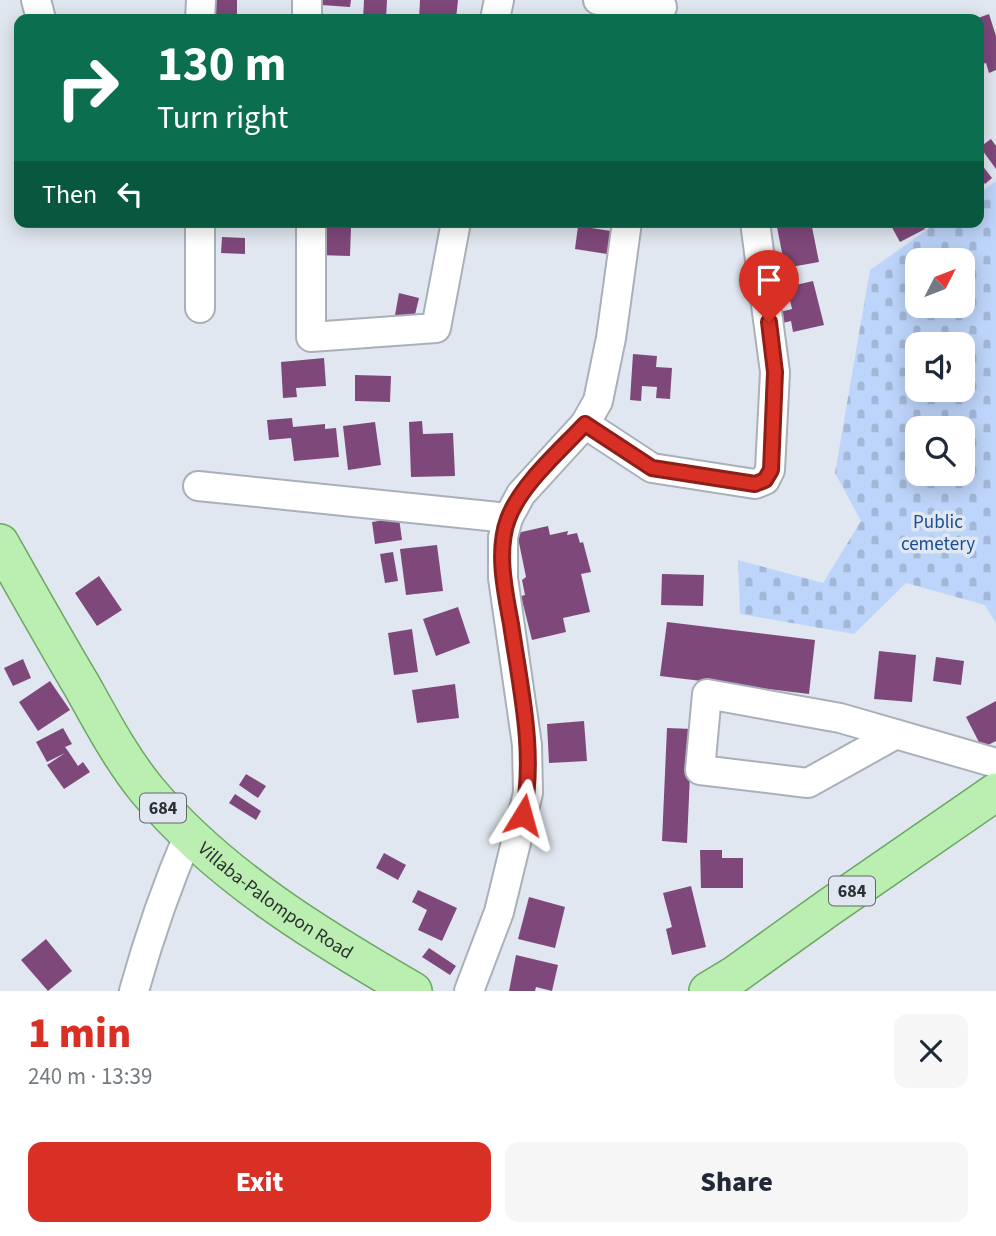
<!DOCTYPE html>
<meta charset="utf-8">
<style>
body{margin:0;font-family:"Source Sans 3",sans-serif;background:#f6f6f7;color:#1f2937;height:100vh;display:flex;flex-direction:column;font-size:26px;white-space:nowrap}
*{box-sizing:border-box;margin:0}
p{font-size:23px;color:#747a83}
.icon{flex:none;width:38px;height:38px;fill:none;stroke:currentColor;stroke-width:2;stroke-linecap:round;stroke-linejoin:round}
.map{position:relative;height:991px;overflow:hidden}
.panel{display:flex;flex-direction:column;background:#fff;flex:1}
.panel>*{flex:none}
.banner{position:absolute;left:14px;top:14px;width:970px;height:214px;border-radius:14px;box-shadow:0 4px 18px #0003;background:#0b6e4f;color:#fff;overflow:hidden}
.needle{width:46px;rotate:48deg}
.tools{position:absolute;left:905px;top:248px;display:grid;gap:14px}
.tools a{display:grid;place-items:center;width:70px;height:70px;border-radius:14px;background:#fff;box-shadow:0 4px 18px #0003;font-size:35px}
.pin{position:absolute;display:grid;place-items:center;width:60px;height:60px;color:#fff;margin:-72px -30px;border-radius:50% 50% 50% 0;rotate:-45deg;box-shadow:0 0 7px #0007}
.pin .icon{rotate:45deg}
.me{position:absolute;width:77px;margin:-38px;rotate:8deg;stroke-linejoin:round;filter:drop-shadow(0 0 5px #0008)}
.turn{display:flex;align-items:center;gap:24px;height:147px;padding:0 28px;font-size:32px}
.turn .icon{width:91px;height:91px;stroke-width:2.5}
.turn b{display:block;font-size:49px;line-height:60px}
.then{display:flex;align-items:center;height:66px;padding:0 28px;background:#0003;gap:14px;font-size:26px}
.round{display:grid;place-items:center;flex:none;width:74px;height:74px;border-radius:14px;background:#f6f6f7}
.headline{display:flex;align-items:center;justify-content:space-between;height:119px;padding:0 28px}
h1{font-size:42px;font-weight:800;line-height:52px;color:#d93025}
.button{display:flex;gap:14px;margin-top:auto;padding:14px 28px}
.button a{flex:1;height:80px;border-radius:14px;background:#d93025;color:#fff;font-size:28px;font-weight:800;line-height:80px;text-align:center}
.button a+a{background:#f6f6f7;color:#1f2937}
.map>svg:first-child{display:block}
.cemetery{fill:url(#cemetery-stones);fill-rule:evenodd}
.building{fill:#7f487b}
.lines{fill:none;stroke-linecap:round;stroke-linejoin:round}
.minor-casing{stroke:#aab0b9;stroke-width:32}
.major-casing{stroke:#6ca663;stroke-width:40}
.minor{stroke:#fff;stroke-width:28}
.major{stroke:#bbefb1;stroke-width:37}
.route-casing{stroke:#8d1f18;stroke-width:18}
.route{stroke:#d93025;stroke-width:12}
.labels{text-anchor:middle;dominant-baseline:central;stroke-width:7;stroke-linejoin:round;paint-order:stroke}
.shield{fill:#e0e7f0;stroke:#63676c;stroke-width:2}
.shield-label{font-size:18px;font-weight:bold;fill:#2d3033}
.park-label{font-size:19px;fill:#1b4c96;stroke:#e0e7f0}
.street-label{font-size:19px;fill:#2d3033;stroke:#e0e7f0}
</style>
<div class="map">
<svg width="996" height="991" viewBox="0 0 996 991">
<defs>
<pattern id="cemetery-stones" width="16" height="16" patternUnits="userSpaceOnUse" patternTransform="scale(1.75)"><rect width="16" height="16" fill="#bdd5fa"/><path d="M2 7V4a2 2 0 0 1 4 0v3zM10 15v-3a2 2 0 0 1 4 0v3z" fill="#a3b7d7"/></pattern>
</defs>
<rect width="100%" height="100%" fill="#e0e7f0"/>
<path class="cemetery" d="M996,181v442l-11,-18 -79,-22 -52,51 -114,-20 -2,-54 85,23 38,-62 -26,-48 35,-203 68,-48h40v-28zM917,261h45v45h-45zM917,345h45v45h-45zM917,429h45v45h-45z"/>
<g class="building">
<path d="M207,0h30v17l-30,-1z"/>
<path d="M321,0h30l-1,7 -29,-2z"/>
<path d="M364,0h23l-1,19h-23z"/>
<path d="M420,0h38l-2,19h-37z"/>
<path d="M989,14l7,22v34l-7,3 -3,-10 -8,2v-47z"/>
<path d="M991,139l5,7v23l-16,-22z"/>
<path d="M978,160l14,18 -7,6 -7,-9z"/>
<path d="M799,222h12l8,40 -34,6 -8,-41z"/>
<path d="M889,222h32l4,7 -25,13z"/>
<path d="M318,225l33,2 -1,29 -33,-1z"/>
<path d="M578,226l33,5 -4,23 -32,-5z"/>
<path d="M222,237l23,1v16l-24,-1z"/>
<path d="M813,281l11,44 -31,7 -2,-11 -8,2 -3,-11 12,-3 -5,-22z"/>
<path d="M399,293l20,5 -5,21 -19,-4z"/>
<path d="M633,354l24,2 -1,11 16,1 -2,31 -14,-1 1,-11 -15,-1 -1,15 -11,-1z"/>
<path d="M324,358l2,28 -30,2 1,9 -14,1 -2,-36z"/>
<path d="M355,375l36,1 -1,26 -35,-1z"/>
<path d="M292,418l1,9 32,-3v5l11,-1 3,29 -45,4 -3,-23 -22,2 -2,-20z"/>
<path d="M422,421l1,13 30,-1 2,43 -44,1 -2,-55z"/>
<path d="M375,422l6,43 -33,5 -5,-44z"/>
<path d="M399,518l3,22 -27,4 -3,-22z"/>
<path d="M548,526l2,9 18,-4 -1,4 10,-2 3,10 3,-1 8,30 -10,2 9,38 -27,6 3,14 -34,8 -11,-44 4,-1 -3,-15 4,-3 -9,-44z"/>
<path d="M437,545l6,46 -37,4 -6,-46z"/>
<path d="M393,552l5,29 -13,2 -5,-29z"/>
<path d="M662,574l42,1 -1,31 -42,-1z"/>
<path d="M99,576l23,34 -25,16 -22,-33z"/>
<path d="M458,607l12,36 -34,13 -13,-37z"/>
<path d="M667,622l148,18 -6,54 -149,-18z"/>
<path d="M412,629l6,43 -24,3 -6,-42z"/>
<path d="M879,651l37,4 -4,47 -38,-3z"/>
<path d="M936,657l28,4 -3,24 -28,-4z"/>
<path d="M23,659l8,19 -18,8 -9,-18z"/>
<path d="M50,681l20,29 -32,21 -19,-29z"/>
<path d="M455,684l4,34 -42,5 -5,-33z"/>
<path d="M996,701v40l-14,7 -16,-31z"/>
<path d="M584,721l3,40 -38,2 -2,-39z"/>
<path d="M63,728l9,16 -7,3 3,4 10,15 5,-4 7,10 -26,17 -17,-24 18,-12 -18,9 -11,-20z"/>
<path d="M667,728l25,1 -5,114 -25,-2z"/>
<path d="M246,774l20,12 -8,12 -19,-13z"/>
<path d="M235,794l26,17 -5,9 -27,-17z"/>
<path d="M700,850h22v8h21v30h-42z"/>
<path d="M384,853l22,12 -8,15 -22,-12z"/>
<path d="M691,886l15,61 -34,8 -6,-26 6,-2 -9,-34z"/>
<path d="M418,890l39,18 -15,33 -24,-11 9,-20 -15,-8z"/>
<path d="M529,897l36,10 -10,41 -37,-9z"/>
<path d="M46,939l26,32 -24,20 -27,-31z"/>
<path d="M429,948l27,18 -6,9 -28,-18z"/>
<path d="M516,955l42,10 -6,26 -16,-4 -1,4h-26z"/>
</g>
<g class="lines">
<g class="minor-casing">
<g id="minor">
<path d="M36,0l5,19"/>
<path d="M307,0v19"/>
<path d="M598,0l64,7"/>
<path d="M200,19l1,-19"/>
<path d="M495,19l4,-19"/>
<path d="M311,222v115l125,-9 20,-106"/>
<path d="M200,308v-86"/>
<path d="M585,424l67,44 103,16 10,-4 5,-10 5,-98 -20,-150"/>
<path d="M198,486l310,32"/>
<path d="M896,734l-88,49 -108,-13 7,-76 133,24 156,45"/>
<path d="M134,991c15,-54 33,-106 55,-157"/>
<path d="M469,991l30,-79 29,-119 -1,-48 -24,-167v-41l5,-19 13,-24 64,-70 13,-23 13,-63 16,-116"/>
</g>
</g>
<g class="major-casing">
<g id="major">
<path id="s1" d="M0,543c27,48 54,96 82,143 20,36 39,72 65,104 71,85 171,146 266,201"/>
<path d="M708,991l28,-17 92,-66 168,-116"/>
</g>
</g>
<use href="#minor" class="minor"/>
<use href="#major" class="major"/>
</g>
<g class="lines">
<g class="route-casing">
<path id="route" d="M523,815c13,-62 -3,-129 -12,-191 -6,-33 -15,-73 -3,-105 13,-35 52,-68 77,-95l67,44 103,16 10,-4 6,-10 4,-98 -6,-50"/>
</g>
<use href="#route" class="route"/>
</g>
<g class="labels">
<g class="shield">
<rect x="140" y="793.5" width="46" height="29" rx="5"/>
<rect x="829" y="876.5" width="46" height="29" rx="5"/>
</g>
<g class="shield-label">
<text x="163" y="808">684</text>
<text x="852" y="891">684</text>
</g>
<g class="park-label">
<text x="938" y="522">Public<tspan x="938" dy="22">cemetery</tspan></text>
</g>
<g class="street-label">
<text stroke="none"><textPath href="#s1" startOffset="458">Villaba-Palompon Road</textPath></text>
</g>
</g>
</svg>
<div class="tools">
<a><svg class="needle" viewBox="-14 -14 28 28"><path d="M0-13l5 13h-10z" fill="#e53935"/><path d="M0 13l5-13h-10z" fill="#747a83"/></svg></a>
<a><svg class="icon" aria-label="sound" viewBox="0 0 24 24"><path d="M4 9h4l5-4v14l-5-4H4zM17 9q2 3 0 6"/></svg></a>
<a><svg class="icon" aria-label="search" viewBox="0 0 24 24"><circle cx="10" cy="10" r="6"/><path d="M15 15l6 6"/></svg></a>
</div>
<div class="pin" style="left:769px;top:322px;background:#d93025"><svg class="icon" aria-label="arrive" viewBox="0 0 24 24"><path d="M6 21V4h12l-3 4 3 4H6"/></svg></div>
<svg class="me" style="left:523px;top:815px" viewBox="-20 -20 40 40"><path d="M0-17L14 15 0 8-14 15z" fill="#d93025" stroke="#fff" stroke-width="4"/></svg>
<div class="banner">
<div class="turn"><svg class="icon" aria-label="right" viewBox="0 0 24 24"><path d="M7 20v-9h11M14 6l5 5-5 5"/></svg><div><b>130 m</b>Turn right</div></div>
<div class="then">Then<svg class="icon" aria-label="left" viewBox="0 0 24 24"><path d="M17 20v-9H6M10 6l-5 5 5 5"/></svg></div>
</div>
</div>
<section class="panel">
<div class="headline"><div><h1>1 min</h1><p>240 m · 13:39</p></div><a class="round"><svg class="icon" aria-label="close" viewBox="0 0 24 24"><path d="M6 6l12 12M18 6L6 18"/></svg></a></div>
<div class="button"><a>Exit</a><a>Share</a></div>
</section>
